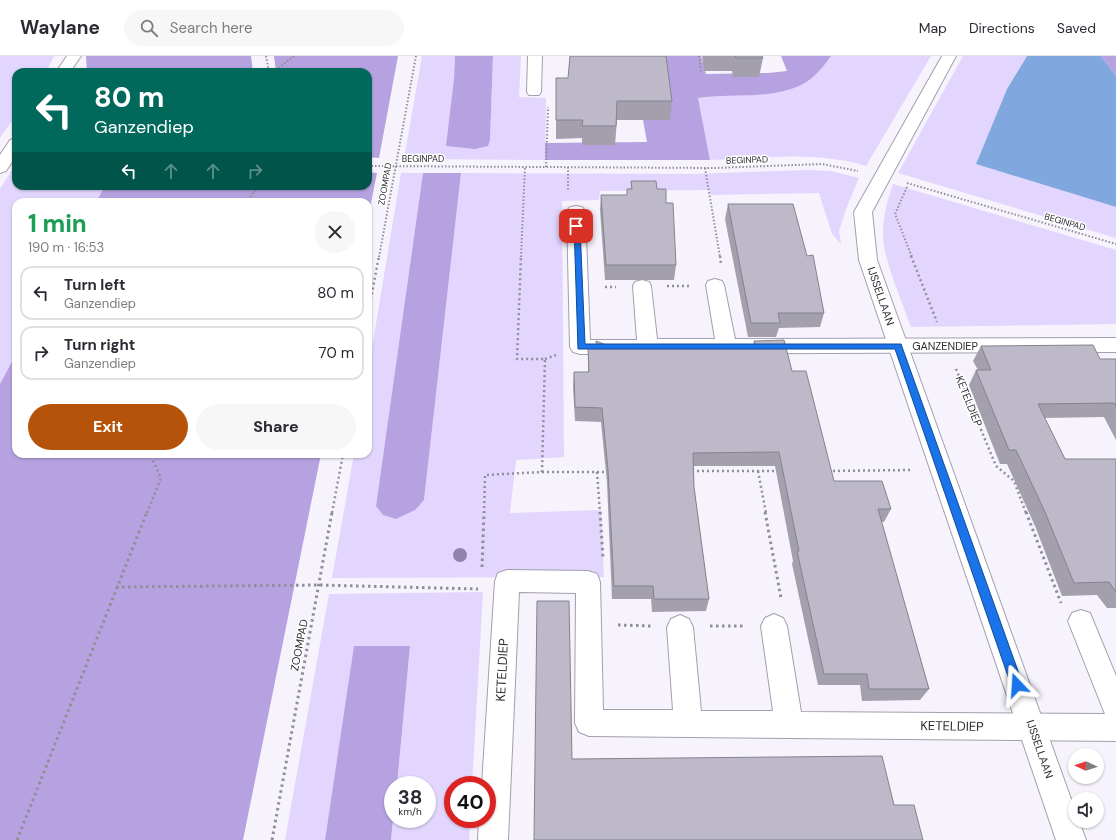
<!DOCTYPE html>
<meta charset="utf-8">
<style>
body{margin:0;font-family:"DM Sans",sans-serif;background:#f7f7f7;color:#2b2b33;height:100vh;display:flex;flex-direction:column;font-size:15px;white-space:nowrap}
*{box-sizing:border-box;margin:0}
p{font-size:13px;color:#7c7c81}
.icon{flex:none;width:22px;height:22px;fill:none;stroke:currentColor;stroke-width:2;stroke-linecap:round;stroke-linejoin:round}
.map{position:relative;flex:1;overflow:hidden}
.side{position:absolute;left:12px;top:142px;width:360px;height:260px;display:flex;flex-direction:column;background:#fff;border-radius:12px;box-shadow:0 1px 3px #0004}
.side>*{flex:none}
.hud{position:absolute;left:12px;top:12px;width:360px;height:122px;border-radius:12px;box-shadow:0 1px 3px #0004;background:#00695c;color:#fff;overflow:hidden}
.needle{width:26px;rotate:273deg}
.fabs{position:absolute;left:1068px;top:692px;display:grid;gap:8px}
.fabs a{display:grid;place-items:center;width:36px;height:36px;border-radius:50%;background:#fff;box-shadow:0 1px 3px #0004;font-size:20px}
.speed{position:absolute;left:384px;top:720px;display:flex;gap:8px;font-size:20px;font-weight:700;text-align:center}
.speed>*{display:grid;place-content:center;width:52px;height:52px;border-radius:50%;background:#fff;box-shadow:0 1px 3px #0004;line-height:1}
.speed small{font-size:10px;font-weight:400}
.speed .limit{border:6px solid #d22;background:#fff;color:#111}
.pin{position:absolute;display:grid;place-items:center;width:34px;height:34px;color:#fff;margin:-17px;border-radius:8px;box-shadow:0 2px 6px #0006}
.me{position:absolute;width:44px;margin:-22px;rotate:340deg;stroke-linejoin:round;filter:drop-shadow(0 0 3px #0008)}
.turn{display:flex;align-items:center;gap:14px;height:84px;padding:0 16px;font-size:18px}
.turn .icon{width:52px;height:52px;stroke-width:2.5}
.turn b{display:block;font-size:28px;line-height:34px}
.lanes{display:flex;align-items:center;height:38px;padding:0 16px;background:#0003;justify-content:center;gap:20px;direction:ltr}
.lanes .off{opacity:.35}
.round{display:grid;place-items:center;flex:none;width:42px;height:42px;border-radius:21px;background:#f7f7f7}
.head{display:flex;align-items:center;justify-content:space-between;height:68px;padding:0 16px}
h1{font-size:24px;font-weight:800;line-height:30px;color:#1e9e55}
.action{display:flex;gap:8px;margin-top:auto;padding:8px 16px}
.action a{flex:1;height:46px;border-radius:24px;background:#b45309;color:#fff;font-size:16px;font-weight:800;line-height:46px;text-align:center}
.action a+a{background:#f7f7f7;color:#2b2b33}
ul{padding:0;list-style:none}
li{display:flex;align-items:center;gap:12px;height:54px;margin:0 8px 6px;padding:0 8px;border:2px solid #e1e1e2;border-radius:12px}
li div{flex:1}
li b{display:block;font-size:15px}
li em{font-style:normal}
header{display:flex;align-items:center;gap:24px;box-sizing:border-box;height:56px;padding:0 20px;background:#fff;border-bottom:1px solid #e1e1e2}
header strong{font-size:19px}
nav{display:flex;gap:22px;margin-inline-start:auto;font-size:14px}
.search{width:280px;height:36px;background:#f7f7f7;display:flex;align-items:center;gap:10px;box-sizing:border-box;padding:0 14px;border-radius:22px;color:#7c7c81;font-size:15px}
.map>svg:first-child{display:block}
.green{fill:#e2d6fe}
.forest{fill:#b6a2e0}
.water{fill:#80a7de}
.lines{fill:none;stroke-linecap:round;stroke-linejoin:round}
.street-casing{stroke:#a39fae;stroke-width:2}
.secondary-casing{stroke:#a39fae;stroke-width:2}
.path-far2{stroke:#908e96;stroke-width:2;stroke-dasharray:1.5 2;stroke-linecap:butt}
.path-far1{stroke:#908e96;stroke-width:2.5;stroke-dasharray:2 3;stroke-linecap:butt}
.path{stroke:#908e96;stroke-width:3;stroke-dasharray:2.5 3.5;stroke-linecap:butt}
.street{fill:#fff;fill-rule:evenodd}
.secondary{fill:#fff;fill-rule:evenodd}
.tree{fill:#9381ad}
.wall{fill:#a39fad}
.building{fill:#beb9c9;stroke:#85828d}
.route{fill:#1a73e8;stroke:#114b97}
.labels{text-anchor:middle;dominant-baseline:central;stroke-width:3;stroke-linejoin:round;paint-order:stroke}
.far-street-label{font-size:9px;fill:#2d2b32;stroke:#fff}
.street-label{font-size:11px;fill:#2d2b32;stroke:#fff}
.near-street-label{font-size:13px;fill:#2d2b32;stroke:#fff}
</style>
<header>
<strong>Waylane</strong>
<div class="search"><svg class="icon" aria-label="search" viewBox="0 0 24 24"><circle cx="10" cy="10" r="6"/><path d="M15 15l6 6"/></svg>Search here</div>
<nav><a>Map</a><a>Directions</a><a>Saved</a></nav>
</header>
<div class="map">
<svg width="1116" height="784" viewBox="0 0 1116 784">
<rect width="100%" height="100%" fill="#f6f3fd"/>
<g class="green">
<path d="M0,0h54l-8,16h-30v43l-16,23z"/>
<path d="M422,0h33l-1,23 36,61 3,-84h28l-2,41 27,1 -1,62 -141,-1z"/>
<path d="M831,0h100l-65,110c-49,-15 -105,-8 -156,-6l-12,-62c29,-4 58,-1 86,-7 13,-3 40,-25 47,-35z"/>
<path d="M963,0h64l-20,33 -31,75 140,43v31l-218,-65z"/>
<path d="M16,108v22h89l-9,16h-80v152l-16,30v-195z"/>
<path d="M808,114l23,1 28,7 -13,31 -7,22 2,13 -9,-10 -13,-41 -108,2 -2,-5 -109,1 -1,9 -37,1 2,256 -48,3 -6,53 91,-3 3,67 -272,1 22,-124h14v-82l33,-199h22l-47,333 48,-6 37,-327 232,1z"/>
<path d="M893,128l223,66v74l-205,3c-8,-23 -28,-68 -28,-92 0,-18 4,-34 10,-51z"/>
<path d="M483,536l-11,193h-19v34h17l-1,21h-78l2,-21h34v-34h-30l13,-138 -55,-1 -30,194h-40l44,-246z"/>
</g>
<g class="forest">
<path d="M86,0h165l2,16h-166z"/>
<path d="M274,0h124l-19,102 -11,-1v-85h-92z"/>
<path d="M455,0h38l-3,84 -2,6 -13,3 -29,-3 8,-67z"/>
<path d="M657,0h44l5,18 62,-1 19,-2 -6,-15h50c-7,10 -17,22 -28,28 -31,16 -71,9 -105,14l12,62h-165v-17l102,-1 -12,-66z"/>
<path d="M1101,0h15v20z"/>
<path d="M368,116l9,1 -9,45v-16h-272l9,-16h263z"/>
<path d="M423,117h38l-37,327 -9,10 -19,9 -13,-4 -7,-9z"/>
<path d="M16,298v100h305l-78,386h-243v-456z"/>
<path d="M354,590h56l-13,139h-4v34l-2,21h-66z"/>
</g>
<path class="water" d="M1027,0h74l15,20v131l-140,-43 31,-75z"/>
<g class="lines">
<g class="street-casing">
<g id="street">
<path d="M528,0h14l-1,36 -2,3h-10l-2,-3z"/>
<path d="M576,150l6,1 3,4 5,129h47l-4,-54 2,-4 7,-2 7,2 2,4 6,53h58l-9,-54 2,-4 7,-2 7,2 2,4 11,54 381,-1v14l-536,2 -7,-2 -3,-5 -3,-136 3,-4z"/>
<path d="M507,514l81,1 9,3 3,8 3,128h70l-6,-83 4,-8 9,-4 9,4 4,8 8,84h72l-12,-85 4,-8 9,-4 9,4 4,8 14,86 304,2 -37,-93 4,-8 9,-3 9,3 26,63v65l-527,-5 -10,-4 -4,-9 1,-130 -57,-1 -11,248h-30l1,-21h8v-34h-5l13,-204 3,-8z"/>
</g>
</g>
<g class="secondary-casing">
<g id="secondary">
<path d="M67,0h14l-11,16h-14z"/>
<path d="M942,0h14l-84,156 5,48 198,550v11h4l7,19h-30l-197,-580 -5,-48z"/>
<path d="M16,82v18l-10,15 -6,2v-18l10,-15z"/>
</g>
</g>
<g class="path-far2">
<path d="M266,0l3,16"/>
<path d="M699,0l2,16"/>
<path d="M276,14l18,-14"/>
<path d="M368,110l347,2 107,-4 36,7"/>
<path d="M546,111l2,-60"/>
<path d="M568,111v23"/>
<path d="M705,112l15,89"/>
<path d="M907,127l209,61"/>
<path d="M907,131l-12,27 17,43"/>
<path d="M246,146l13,-16"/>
<path d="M379,201l37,-201"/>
<path d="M521,201l4,-90"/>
</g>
<g class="path-far1">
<path d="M720,200l1,8"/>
<path d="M911,200l26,66"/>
<path d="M667,230h23"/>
<path d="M605,231h11"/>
<path d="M368,258l11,-58"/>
<path d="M545,303l11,-4"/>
<path d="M956,313l40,97 18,15 12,32"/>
<path d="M692,415h85"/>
<path d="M758,415l8,42"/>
<path d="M828,415l85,-1"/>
<path d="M542,416h65"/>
<path d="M597,416l3,41"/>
<path d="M147,457l14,-35 -11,-24"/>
<path d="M332,457l11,-59"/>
<path d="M484,457l1,-38 57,-3 3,-113h-28l4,-103"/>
</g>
<g class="path">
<path d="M600,456l3,46"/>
<path d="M765,456l16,86"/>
<path d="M1026,456l35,91"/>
<path d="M482,511l2,-55"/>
<path d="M116,531l203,-2 159,4"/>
<path d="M618,569l33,1"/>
<path d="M710,570h35"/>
<path d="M17,784l130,-328"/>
<path d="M272,784l60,-328"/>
</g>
<use href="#street" class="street"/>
<use href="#secondary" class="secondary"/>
</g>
<circle class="tree" cx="460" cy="499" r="7"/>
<g class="wall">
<path d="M702,0h60l1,2 -4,19h-26l-1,-6h-28z"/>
<path d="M556,22l116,23 -2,19h-53l-2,25h-33v-7l-26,1z"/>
<path d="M631,125l26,8 9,14 10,62 -2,15h-69l-5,-70 1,-15h26v-6h4z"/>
<path d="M728,148l79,52 17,57 -4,14 -41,1 -3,9h-28l-23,-118z"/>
<path d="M596,285l18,7h139l1,-7 38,30 42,110 57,28 -7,13h-3l48,167 -9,11 -58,1 -2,-16h-42l-26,-121 1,-3 -18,-95h-81v21l15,112 -3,12 -54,1 -1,-13h-39l-5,-116 -6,-61 -26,-1 -2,-34 1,-15h14v-24h8z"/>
<path d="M981,290l119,13h16v81l-12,-23 -60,1 21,41h51v149h-9l-10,-13 -35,1 -27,-70 -28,-62h-7l-31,-79 7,-15h2l-5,-9z"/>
</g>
<g class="building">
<path d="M570,0h96l6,45h-55l-1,25h-34l1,-6h-27v-42h12z"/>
<path d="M735,0h27l1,2h-27z"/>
<path d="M631,125h25l1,8h9v14h7l3,62h-70l-5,-70h26v-6h5z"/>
<path d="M728,148h65l14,52 6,-1 11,58h-46l2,10h-29z"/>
<path d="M784,284l8,31h14l28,110h48l9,28h-13l51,180h-60l-2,-15h-43l-27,-123h2l-20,-99 -86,1 1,34 15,112h-55l-1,-13h-39l-6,-116 -6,-62 -27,-1 -1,-35h15l-1,-24h9l-1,-7 18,7h142l-2,-7z"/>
<path d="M1093,289l7,14h16v47l-2,-3 -76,1 27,55h51v133l-7,-10 -35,1 -29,-71 -29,-62h-7l-33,-80h15l-10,-24z"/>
<path d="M537,545h32l3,158 310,-3 12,49h20l9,35h-389z"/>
</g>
<path class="route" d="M574,168l6,2 5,118h316l122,341 -2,4 -4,1 -4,-1 -2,-4 -116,-336h-317z"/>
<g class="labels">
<g class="far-street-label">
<text x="423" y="103">BEGINPAD</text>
<text transform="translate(747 104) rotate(-2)">BEGINPAD</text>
<text transform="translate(385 128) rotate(-80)">ZOOMPAD</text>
<text transform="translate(1065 166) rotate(16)">BEGINPAD</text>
</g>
<g class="street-label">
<text transform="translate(881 240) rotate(71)">IJSSELLAAN</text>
<text x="945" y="290">GANZENDIEP</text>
<text transform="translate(969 345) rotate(68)">KETELDIEP</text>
<text transform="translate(299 589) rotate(-79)">ZOOMPAD</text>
<text transform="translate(1040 693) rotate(71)">IJSSELLAAN</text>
</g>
<g class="near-street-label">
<text transform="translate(502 614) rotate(-87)">KETELDIEP</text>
<text transform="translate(952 670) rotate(1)">KETELDIEP</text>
</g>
</g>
</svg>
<div class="fabs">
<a><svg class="needle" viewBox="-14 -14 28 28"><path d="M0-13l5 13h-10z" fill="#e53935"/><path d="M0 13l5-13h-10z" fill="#7c7c81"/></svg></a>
<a><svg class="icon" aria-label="sound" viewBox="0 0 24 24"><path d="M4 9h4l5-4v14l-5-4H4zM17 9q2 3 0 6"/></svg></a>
</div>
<div class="speed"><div>38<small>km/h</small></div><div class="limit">40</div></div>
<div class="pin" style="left:576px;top:170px;background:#d93025"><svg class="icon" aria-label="arrive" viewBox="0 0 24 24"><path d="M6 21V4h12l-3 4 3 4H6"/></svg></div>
<svg class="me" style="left:1017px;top:629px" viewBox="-20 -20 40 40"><path d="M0-17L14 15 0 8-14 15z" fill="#1a73e8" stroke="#fff" stroke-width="4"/></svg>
<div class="hud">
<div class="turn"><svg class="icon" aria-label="left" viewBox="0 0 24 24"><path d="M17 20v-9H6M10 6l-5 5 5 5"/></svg><div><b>80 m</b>Ganzendiep</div></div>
<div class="lanes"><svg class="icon" aria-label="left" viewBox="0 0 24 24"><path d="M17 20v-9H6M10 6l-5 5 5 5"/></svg><svg class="icon off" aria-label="ahead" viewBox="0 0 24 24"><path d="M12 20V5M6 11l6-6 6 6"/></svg><svg class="icon off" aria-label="ahead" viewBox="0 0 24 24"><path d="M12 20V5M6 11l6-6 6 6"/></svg><svg class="icon off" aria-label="right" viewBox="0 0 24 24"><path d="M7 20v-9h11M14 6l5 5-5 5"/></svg></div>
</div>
<section class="side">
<div class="head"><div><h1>1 min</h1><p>190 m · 16:53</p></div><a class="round"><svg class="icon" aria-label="close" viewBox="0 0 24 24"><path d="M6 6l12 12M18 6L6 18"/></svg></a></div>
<ul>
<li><svg class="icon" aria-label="left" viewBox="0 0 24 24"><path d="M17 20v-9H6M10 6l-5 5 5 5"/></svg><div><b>Turn left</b><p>Ganzendiep</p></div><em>80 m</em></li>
<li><svg class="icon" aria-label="right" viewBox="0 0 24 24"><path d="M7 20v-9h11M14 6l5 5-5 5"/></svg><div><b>Turn right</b><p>Ganzendiep</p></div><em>70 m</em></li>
</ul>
<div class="action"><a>Exit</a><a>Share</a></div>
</section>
</div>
